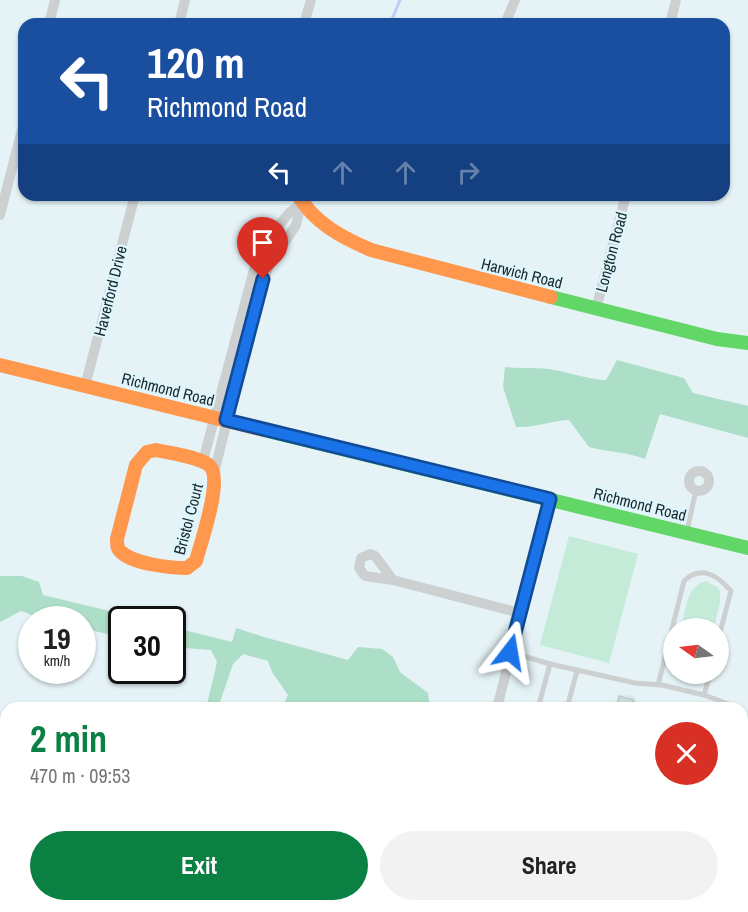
<!DOCTYPE html>
<meta charset="utf-8">
<style>
body{margin:0;font-family:"Archivo Narrow",sans-serif;background:#f2f2f2;color:#222;height:100vh;display:flex;flex-direction:column;font-size:22px;white-space:nowrap}
*{box-sizing:border-box;margin:0}
p{font-size:20px;color:#767676}
.icon{flex:none;width:33px;height:33px;fill:none;stroke:currentColor;stroke-width:2;stroke-linecap:round;stroke-linejoin:round}
.map{position:relative;flex:1;overflow:hidden}
.sheet{position:absolute;left:0px;top:702px;width:748px;height:210px;display:flex;flex-direction:column;background:#fff;border-radius:18px 18px 0 0;box-shadow:0 2px 4px #0004}
.sheet>*{flex:none}
.guide{position:absolute;left:18px;top:18px;width:712px;height:183px;border-radius:18px;box-shadow:0 2px 4px #0004;background:#1a4fa0;color:#fff;overflow:hidden}
.needle{width:39px;rotate:284deg}
.buttons{position:absolute;left:663px;top:618px;display:grid;gap:12px}
.buttons a{display:grid;place-items:center;width:66px;height:66px;border-radius:50%;background:#fff;box-shadow:0 2px 4px #0004;font-size:30px}
.speed{position:absolute;left:18px;top:606px;display:flex;gap:12px;font-size:30px;font-weight:700;text-align:center}
.speed>*{display:grid;place-content:center;width:78px;height:78px;border-radius:50%;background:#fff;box-shadow:0 2px 4px #0004;line-height:1}
.speed small{font-size:15px;font-weight:400}
.speed .limit{border:3px solid #111;border-radius:9px;background:#fff;color:#111}
.pin{position:absolute;display:grid;place-items:center;width:51px;height:51px;color:#fff;margin:-62px -26px;border-radius:50% 50% 50% 0;rotate:-45deg;box-shadow:0 0 6px #0007}
.pin .icon{rotate:45deg}
.me{position:absolute;width:66px;margin:-33px;rotate:14deg;stroke-linejoin:round;filter:drop-shadow(0 0 4px #0008)}
.turn{display:flex;align-items:center;gap:21px;height:126px;padding:0 30px;font-size:27px}
.turn .icon{width:78px;height:78px;stroke-width:2.5}
.turn b{display:block;font-size:42px;line-height:51px}
.lanes{display:flex;align-items:center;height:57px;padding:0 30px;background:#0003;justify-content:center;gap:30px;direction:ltr}
.lanes .off{opacity:.35}
.round{display:grid;place-items:center;flex:none;width:63px;height:63px;border-radius:32px;background:#f2f2f2}
.headline{display:flex;align-items:center;justify-content:space-between;height:102px;padding:0 30px}
h1{font-size:36px;font-weight:700;line-height:45px;color:#0b8043}
.cta{display:flex;gap:12px;margin-top:auto;padding:12px 30px}
.cta a{flex:1;height:69px;border-radius:36px;background:#0b8043;color:#fff;font-size:24px;font-weight:700;line-height:69px;text-align:center}
.cta a+a{background:#f2f2f2;color:#222}
.map>svg:first-child{display:block}
.green{fill:#c4ead8}
.forest{fill:#addec7}
.lines{fill:none;stroke-linecap:round;stroke-linejoin:round}
.stream{stroke:#c1ccf6;stroke-width:3}
.building{fill:#cfdcdc;stroke:#bcc9ca;stroke-width:1.5;filter:url(#shadow)}
.lane{stroke:#cdd0d1;stroke-width:5}
.street{stroke:#cdd0d1;stroke-width:10}
.fast{stroke:#63d668;stroke-width:14}
.slow{stroke:#ff974d;stroke-width:14}
.route-casing{stroke:#114b97;stroke-width:15}
.route{stroke:#1a73e8;stroke-width:10}
.labels{text-anchor:middle;dominant-baseline:central;stroke-width:4.5;stroke-linejoin:round;paint-order:stroke}
.street-label{font-size:16px;fill:#1b272a;stroke:#def7fe}
</style>
<div class="map">
<svg width="748" height="912" viewBox="0 0 748 912">
<defs>
<filter id="shadow"><feDropShadow dx="4.5" dy="2.5" stdDeviation="3" flood-color="#0004"/></filter>
</defs>
<rect width="100%" height="100%" fill="#e5f3f7"/>
<g class="green">
<path d="M569,536l69,18 -29,109 -69,-18z"/>
<path d="M706,581l11,6 3,4v11l-6,26h-33c5,-18 5,-42 25,-47z"/>
</g>
<g class="forest">
<path d="M617,360l67,18 9,15 55,13v32l-88,-24 -15,45c-17,-7 -38,-7 -56,-12l-20,-27c-20,1 -34,8 -53,7l-13,-40 2,-20c16,2 33,0 49,3 18,3 33,9 52,10z"/>
<path d="M0,576h22l17,6 4,13 100,24 -21,1 -1,17 -31,-7 -7,2 -1,-12 -39,-1 -22,-8 -21,11z"/>
<path d="M172,627l60,15 4,-14 28,9 84,23 10,-13 24,2 11,8 7,15 28,21 2,15h-148l6,-13 -16,-23 -4,-11 -25,-7 -10,10 -15,44h-12l11,-46 -6,-12 -38,-3z"/>
</g>
<g class="lines">
<path class="stream" d="M390,24l10,-24"/>
</g>
<path class="building" d="M619,696l14,4 -2,8h-15z"/>
<g class="lines">
<g class="lane">
<path d="M687,531l9,-41"/>
<path d="M510,652l40,12 -12,44"/>
<path d="M550,664l85,19 27,2 42,10 36,13"/>
<path d="M658,685l26,-104c17,-17 34,-5 47,10l-13,49"/>
<path d="M704,695l6,-21"/>
<path d="M567,708l10,-37"/>
</g>
<g class="street">
<path d="M49,24l6,-24"/>
<path d="M179,24l6,-24"/>
<path d="M304,24l7,-24"/>
<path d="M505,24l10,-24"/>
<path d="M670,24l6,-24"/>
<path d="M0,215l24,-93"/>
<path d="M596,309l30,-114"/>
<path d="M85,386l50,-191"/>
<path d="M203,461l52,-195 18,-34 17,-20 23,-17"/>
<circle cx="699" cy="481" r="10"/>
<path d="M214,473l46,-184 9,-23 27,-41 5,-21"/>
<path d="M393,580l-28,-4 -6,-8 2,-10 9,-4 5,2 18,24 127,33"/>
<path d="M497,708l53,-209"/>
<path d="M0,737l6,1"/>
<path d="M10,912l4,-6"/>
<path d="M306,912l5,-6"/>
</g>
<g class="fast">
<path d="M551,297l166,42 31,4"/>
<path d="M264,430l484,118"/>
</g>
<g class="slow">
<path d="M298,195c16,28 45,43 73,55l180,47"/>
<path d="M0,365l264,65"/>
<path d="M156,450c13,3 45,7 54,16 13,14 -9,76 -14,95l-9,7c-17,0 -53,-4 -66,-16 -4,-3 -4,-8 -4,-13l19,-74 11,-13z"/>
</g>
</g>
<g class="lines">
<g class="route-casing">
<path id="route" d="M263,279l-37,141 324,79 -40,153"/>
</g>
<use href="#route" class="route"/>
</g>
<g class="labels">
<g class="street-label">
<text transform="translate(611 252) rotate(-75)">Longton Road</text>
<text transform="translate(522 273) rotate(14)">Harwich Road</text>
<text transform="translate(110 291) rotate(-76)">Haverford Drive</text>
<text transform="translate(168 389) rotate(14)">Richmond Road</text>
<text transform="translate(640 504) rotate(14)">Richmond Road</text>
<text transform="translate(188 519) rotate(-75)">Bristol Court</text>
</g>
</g>
</svg>
<div class="buttons">
<a><svg class="needle" viewBox="-14 -14 28 28"><path d="M0-13l5 13h-10z" fill="#e53935"/><path d="M0 13l5-13h-10z" fill="#767676"/></svg></a>
</div>
<div class="speed"><div>19<small>km/h</small></div><div class="limit">30</div></div>
<div class="pin" style="left:263px;top:279px;background:#d93025"><svg class="icon" aria-label="arrive" viewBox="0 0 24 24"><path d="M6 21V4h12l-3 4 3 4H6"/></svg></div>
<svg class="me" style="left:510px;top:652px" viewBox="-20 -20 40 40"><path d="M0-17L14 15 0 8-14 15z" fill="#1a73e8" stroke="#fff" stroke-width="4"/></svg>
<div class="guide">
<div class="turn"><svg class="icon" aria-label="left" viewBox="0 0 24 24"><path d="M17 20v-9H6M10 6l-5 5 5 5"/></svg><div><b>120 m</b>Richmond Road</div></div>
<div class="lanes"><svg class="icon" aria-label="left" viewBox="0 0 24 24"><path d="M17 20v-9H6M10 6l-5 5 5 5"/></svg><svg class="icon off" aria-label="ahead" viewBox="0 0 24 24"><path d="M12 20V5M6 11l6-6 6 6"/></svg><svg class="icon off" aria-label="ahead" viewBox="0 0 24 24"><path d="M12 20V5M6 11l6-6 6 6"/></svg><svg class="icon off" aria-label="right" viewBox="0 0 24 24"><path d="M7 20v-9h11M14 6l5 5-5 5"/></svg></div>
</div>
<section class="sheet">
<div class="headline"><div><h1>2 min</h1><p>470 m · 09:53</p></div><a class="round" style="background:#d93025;color:#fff"><svg class="icon" aria-label="close" viewBox="0 0 24 24"><path d="M6 6l12 12M18 6L6 18"/></svg></a></div>
<div class="cta"><a>Exit</a><a>Share</a></div>
</section>
</div>
